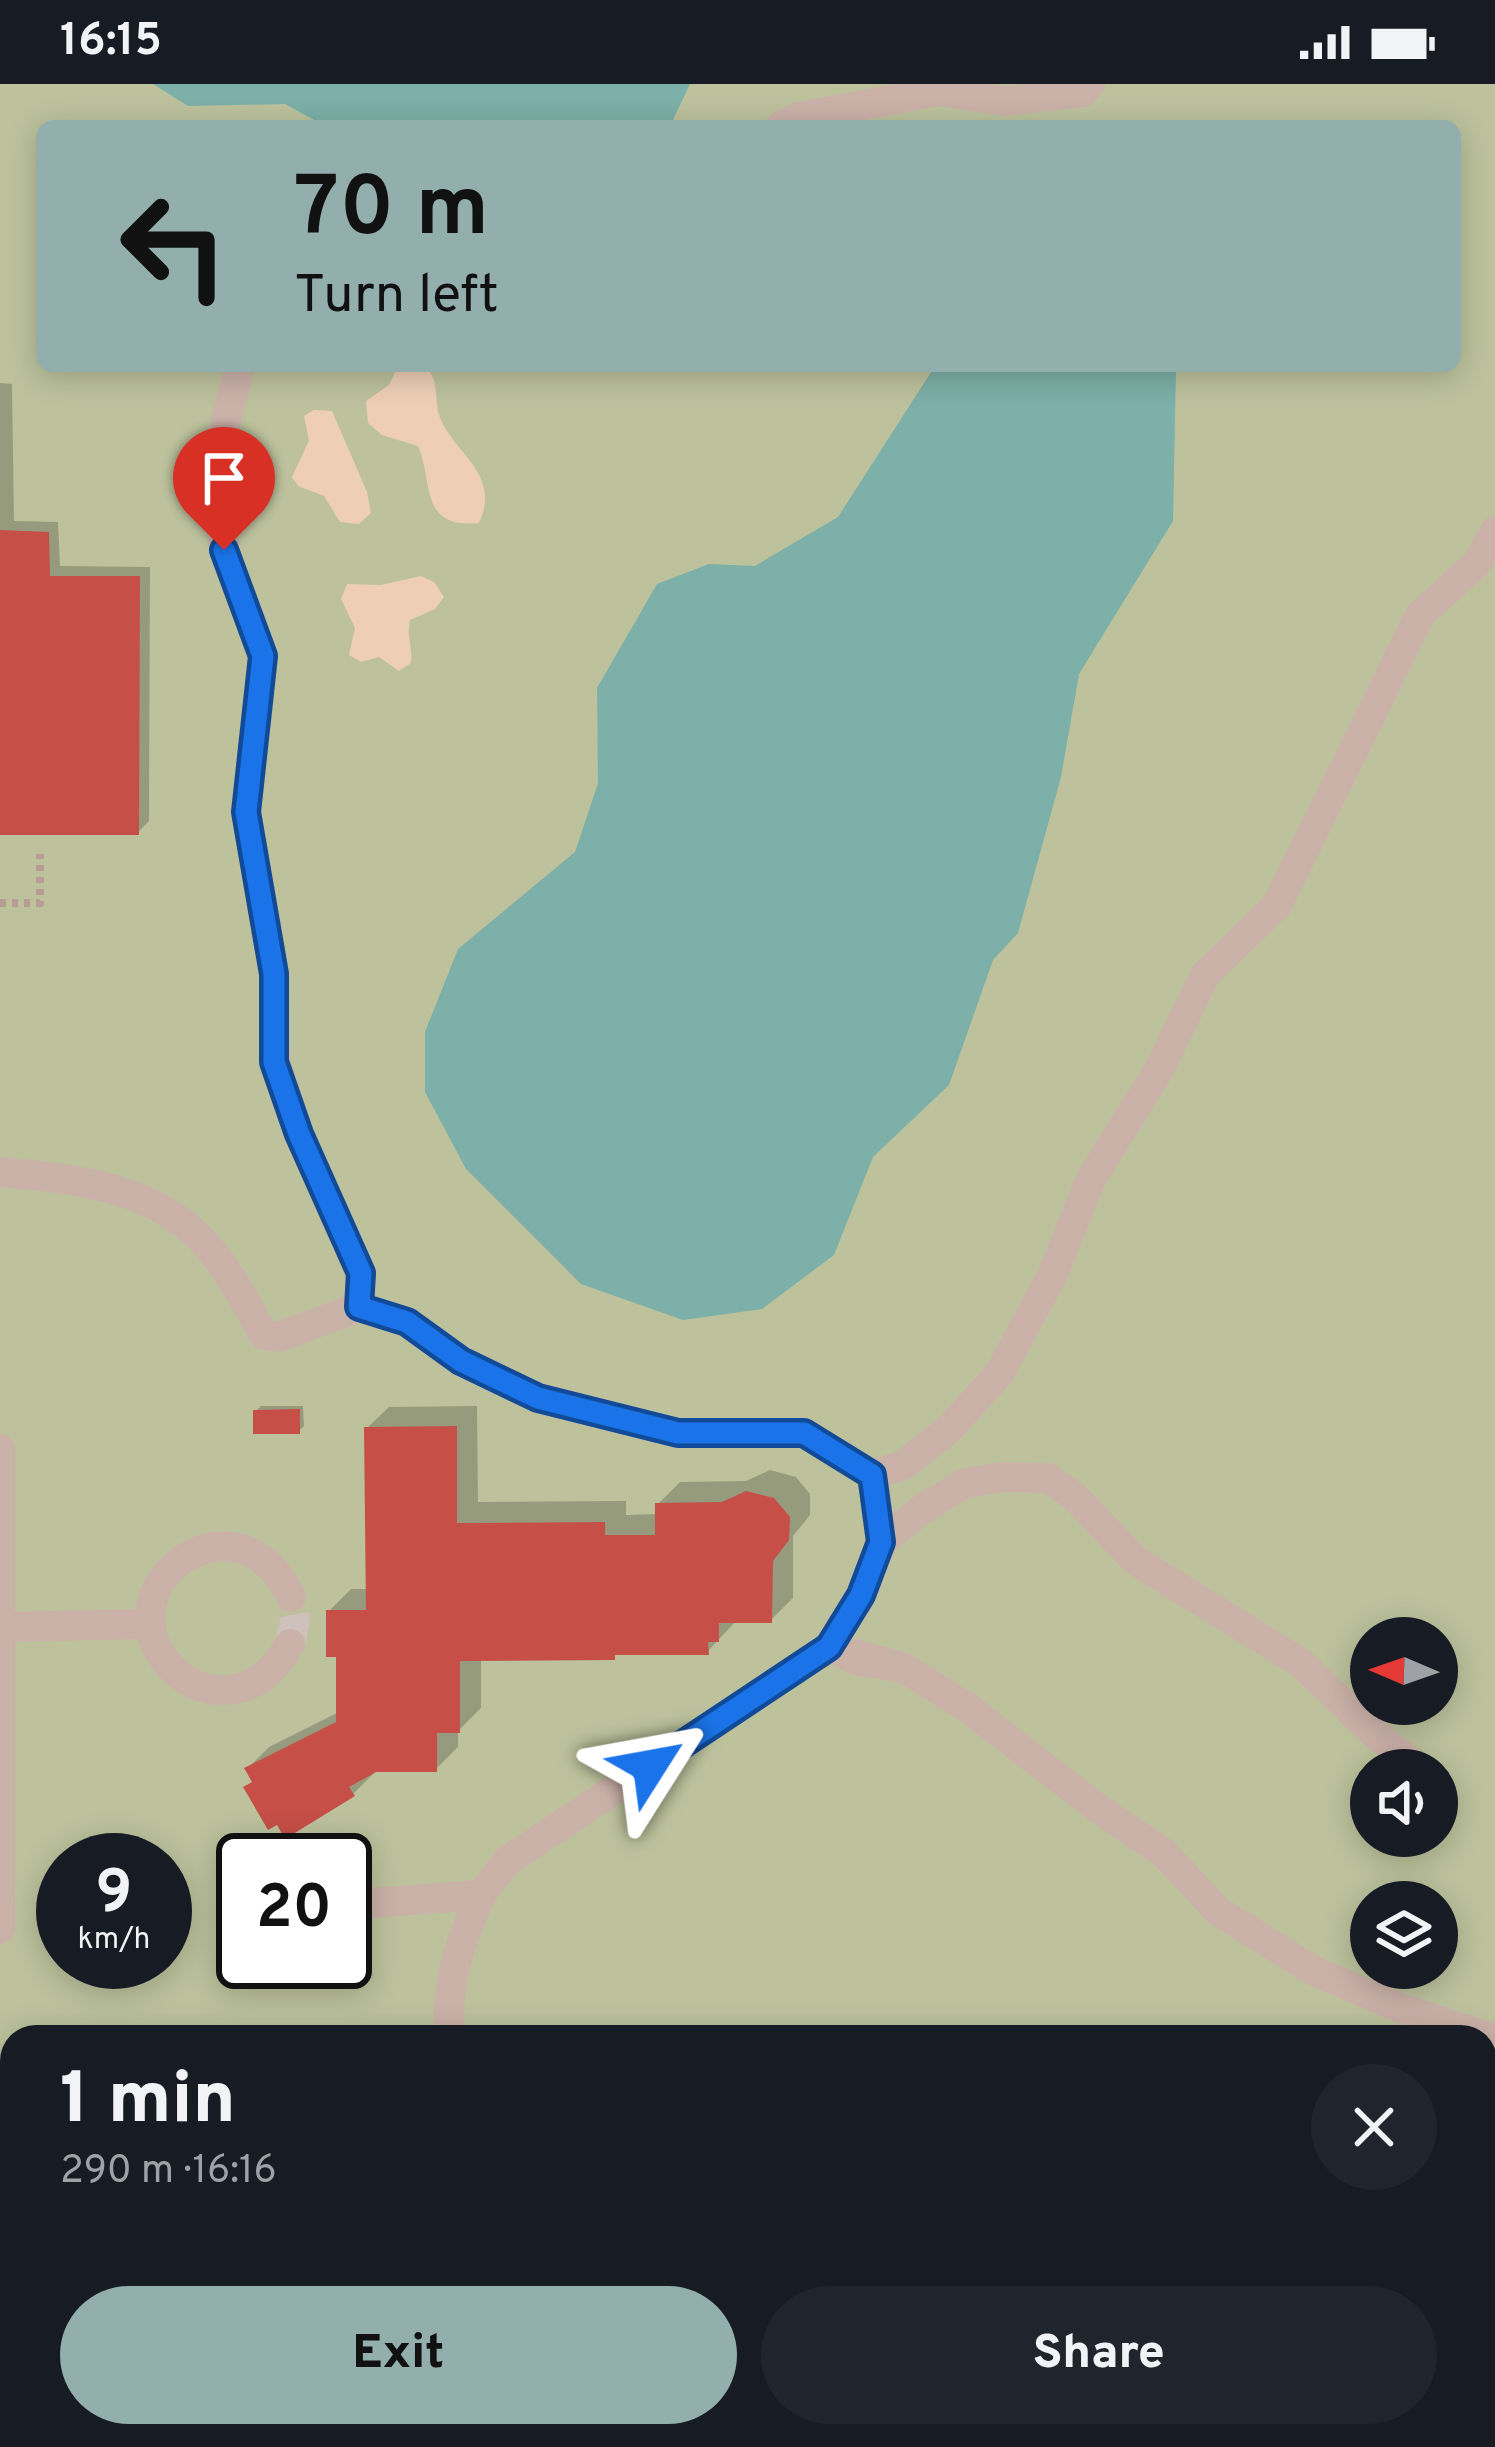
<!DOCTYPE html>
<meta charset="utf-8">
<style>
body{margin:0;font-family:Overpass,sans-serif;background:#20242c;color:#f1f3f6;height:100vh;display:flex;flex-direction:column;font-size:45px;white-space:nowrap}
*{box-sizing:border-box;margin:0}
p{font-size:39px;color:#9ea1a6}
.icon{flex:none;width:66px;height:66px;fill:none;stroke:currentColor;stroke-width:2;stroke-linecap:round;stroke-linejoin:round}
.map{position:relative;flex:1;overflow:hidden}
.details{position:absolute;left:0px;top:1941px;width:1497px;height:423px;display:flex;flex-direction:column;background:#171b24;border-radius:36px 36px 0 0;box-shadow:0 6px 30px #0003}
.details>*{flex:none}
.top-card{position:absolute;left:36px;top:36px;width:1425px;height:252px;border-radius:18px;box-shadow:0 6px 30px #0003;background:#92aead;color:#111;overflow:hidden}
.needle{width:78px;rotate:272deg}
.fabs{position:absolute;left:1350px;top:1533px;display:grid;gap:24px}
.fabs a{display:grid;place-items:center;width:108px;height:108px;border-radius:50%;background:#171b24;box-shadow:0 6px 30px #0003;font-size:60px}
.speed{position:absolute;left:36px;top:1749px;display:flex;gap:24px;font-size:60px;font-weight:700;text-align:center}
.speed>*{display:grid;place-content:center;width:156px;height:156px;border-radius:50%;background:#171b24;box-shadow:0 6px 30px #0003;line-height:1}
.speed small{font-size:30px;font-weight:400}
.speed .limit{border:6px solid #111;border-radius:18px;background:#fff;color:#111}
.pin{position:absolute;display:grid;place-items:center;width:102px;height:102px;color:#fff;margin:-123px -51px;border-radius:50% 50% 50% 0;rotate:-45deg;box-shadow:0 0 12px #0007}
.pin .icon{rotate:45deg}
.me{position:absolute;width:132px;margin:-66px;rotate:56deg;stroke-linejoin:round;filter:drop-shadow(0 0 9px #0008)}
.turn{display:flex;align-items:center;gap:42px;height:252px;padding:0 60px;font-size:54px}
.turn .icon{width:156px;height:156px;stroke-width:2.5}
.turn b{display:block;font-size:84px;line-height:102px}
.round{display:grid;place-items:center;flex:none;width:126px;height:126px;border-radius:63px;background:#20242c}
.headline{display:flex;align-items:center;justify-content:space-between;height:204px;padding:0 60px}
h1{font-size:72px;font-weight:800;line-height:90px}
.action{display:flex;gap:24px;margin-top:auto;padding:24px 60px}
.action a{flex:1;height:138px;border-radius:72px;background:#92aead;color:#111;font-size:48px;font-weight:800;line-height:138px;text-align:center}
.action a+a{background:#20242c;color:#f1f3f6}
.status{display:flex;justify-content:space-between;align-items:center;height:84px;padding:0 60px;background:#171b24;direction:ltr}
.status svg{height:33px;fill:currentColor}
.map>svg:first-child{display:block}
.green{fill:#bdc29d;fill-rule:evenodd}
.sand{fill:#eecfb5}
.water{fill:#7cb0a8}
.shadow{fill:#0003}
.building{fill:#c64f48}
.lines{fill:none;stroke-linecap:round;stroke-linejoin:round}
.minor-tunnel{stroke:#cec0ba;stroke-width:30;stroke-dasharray:30 15;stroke-linecap:butt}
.path{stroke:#b79c94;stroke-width:8;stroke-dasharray:6 6;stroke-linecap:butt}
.minor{stroke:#cbb2a9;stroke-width:30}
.route-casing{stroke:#114b97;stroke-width:30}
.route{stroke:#1a73e8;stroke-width:21}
</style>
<div class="status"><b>16:15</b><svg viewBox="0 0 49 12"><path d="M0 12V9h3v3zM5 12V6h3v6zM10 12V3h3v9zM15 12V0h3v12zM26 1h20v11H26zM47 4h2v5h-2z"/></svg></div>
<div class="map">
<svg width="1495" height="2363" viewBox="0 0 1495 2363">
<rect width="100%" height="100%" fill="#f3e5de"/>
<path class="green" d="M0,0h1495v2363h-1116v-11h1106v-399h-1473v55l-12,1zM42,42h1413v240h-1413zM1371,1554h66v66h-66zM1371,1686h66v66h-66zM63,1776h102v102h-102zM243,1776h102v102h-102zM1371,1818h66v66h-66z"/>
<g class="sand">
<path d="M398,282h27c17,17 7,34 16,54 17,37 60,55 38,103 -61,6 -45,-41 -61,-77l-36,-11 -14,-12 -2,-22 23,-16z"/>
<path d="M314,326l18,1 35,81 4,21 -12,11 -19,-2 -16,-26 -26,-10 -6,-9 17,-36 -5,-25z"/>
<path d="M421,492l13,6 10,15 -9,12 -25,11c-4,15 3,27 1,43l-12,8 -20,-14 -18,5 -12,-7 6,-27 -14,-29 6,-15 34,1z"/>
</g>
<g class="water">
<path d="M153,0h537l-20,42h-345l-40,-22 -97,2z"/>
<path d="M935,282h238l3,4 -3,151 -94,153 -18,103 -43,156 -25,27 -44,125 -76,72 -39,98 -72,54 -79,11 -102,-36 -115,-115 -41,-77v-60l33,-83 117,-97 23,-69 -1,-95 60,-104 52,-20 46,2 83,-49z"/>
</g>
<g class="shadow">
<path d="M0,299l12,1 2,137 44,1 2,44 90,1 -1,254 -11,11h-138z"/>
<path d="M261,1322h42l1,20 -5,5 -43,-20z"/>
<path d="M477,1322l1,96 148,-1v14l32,-1v-10l22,-22 66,-1 24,-11 26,7 14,17v21l-17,21v62l-22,22h-34l-30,32 -226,6v50l-23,23v16l-22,22h-62l1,3 -22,22 -99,-14 -6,-12 21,-21 70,-35v-58l-10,-43 22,-22h18l-2,-161 22,-21z"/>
</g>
<g class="building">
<path d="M0,446l49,2 1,44h90l-1,259h-139z"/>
<path d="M300,1325v25h-47v-24z"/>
<path d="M457,1342v97l148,-1v13h50v-32l67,-1 24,-11 28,7 16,19 -1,23 -16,21 -1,62h-53v19h-11l1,13h-94v5l-155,1v72h-23v39h-61l-27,15 6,9 -70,43 -8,-14 -9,5 -25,-43 9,-5 -8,-14 92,-46v-65h-10v-47h40l-2,-183z"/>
</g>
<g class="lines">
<path class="minor-tunnel" d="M290,1560l5,-24 -4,-23"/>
<path class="path" d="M0,819h40v-49"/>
<g class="minor">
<path d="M781,42l18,-9 139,-26 67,10 78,-9 7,-8"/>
<path d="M240,282l-14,54 -7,60 5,70 39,106 -17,156 28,162 1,88 24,72 62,139 -2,34"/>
<path d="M0,1088c78,7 163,15 214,82 20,25 34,53 50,81l15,2 80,-30 48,15 54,39 78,37 139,35h126l68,42 10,67 -21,53 -32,52 -322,214 -26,34 -126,9"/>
<path d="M0,1365v480"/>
<path d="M872,1391l31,-10 44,-34 52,-57 53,-98 39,-97 69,-111 45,-93 72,-70 143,-290 57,-52 18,-32"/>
<path d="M882,1458l39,-32 42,-26 38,-7 47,1 26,18 62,65 165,102 74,71 46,36"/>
<path d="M0,1543l151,-3"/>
<path d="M290,1560c-16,28 -39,49 -74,46 -23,-2 -42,-16 -54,-34 -52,-77 77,-169 129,-59"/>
<path d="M904,1584l-46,-7 -29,-14 75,21 64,40 128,99 68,46 54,58 96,60 89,38 92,30"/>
<path d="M450,1953c-5,-53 9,-93 31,-142"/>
<path d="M0,2057l12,-1"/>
<path d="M472,2352l1,11"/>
<path d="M581,2352l24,11"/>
</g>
</g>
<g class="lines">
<g class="route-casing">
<path id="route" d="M224,466l39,106 -17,156 28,162v88l25,72 62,139 -2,34 48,15 54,39 77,37 140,35h126l68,42 9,67 -20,53 -32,52 -179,119"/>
</g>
<use href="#route" class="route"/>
</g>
</svg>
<div class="fabs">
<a><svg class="needle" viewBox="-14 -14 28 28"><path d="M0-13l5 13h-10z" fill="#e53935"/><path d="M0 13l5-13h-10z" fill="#9ea1a6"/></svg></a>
<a><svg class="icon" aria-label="sound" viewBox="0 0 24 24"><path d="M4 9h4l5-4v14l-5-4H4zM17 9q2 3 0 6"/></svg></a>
<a><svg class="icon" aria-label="layers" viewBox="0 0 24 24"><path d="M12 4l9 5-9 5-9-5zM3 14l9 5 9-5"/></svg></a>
</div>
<div class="speed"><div>9<small>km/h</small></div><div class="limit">20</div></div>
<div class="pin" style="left:224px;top:466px;background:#d93025"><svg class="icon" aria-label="arrive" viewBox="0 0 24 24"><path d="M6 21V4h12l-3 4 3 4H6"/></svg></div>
<svg class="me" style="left:650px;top:1682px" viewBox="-20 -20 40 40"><path d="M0-17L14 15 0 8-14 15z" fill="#1a73e8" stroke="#fff" stroke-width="4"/></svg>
<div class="top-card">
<div class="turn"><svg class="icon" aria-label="left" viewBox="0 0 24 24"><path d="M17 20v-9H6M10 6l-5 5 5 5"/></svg><div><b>70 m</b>Turn left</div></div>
</div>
<section class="details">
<div class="headline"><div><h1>1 min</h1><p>290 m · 16:16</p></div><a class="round"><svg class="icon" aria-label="close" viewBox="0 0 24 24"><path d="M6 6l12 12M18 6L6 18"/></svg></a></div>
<div class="action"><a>Exit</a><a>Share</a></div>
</section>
</div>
